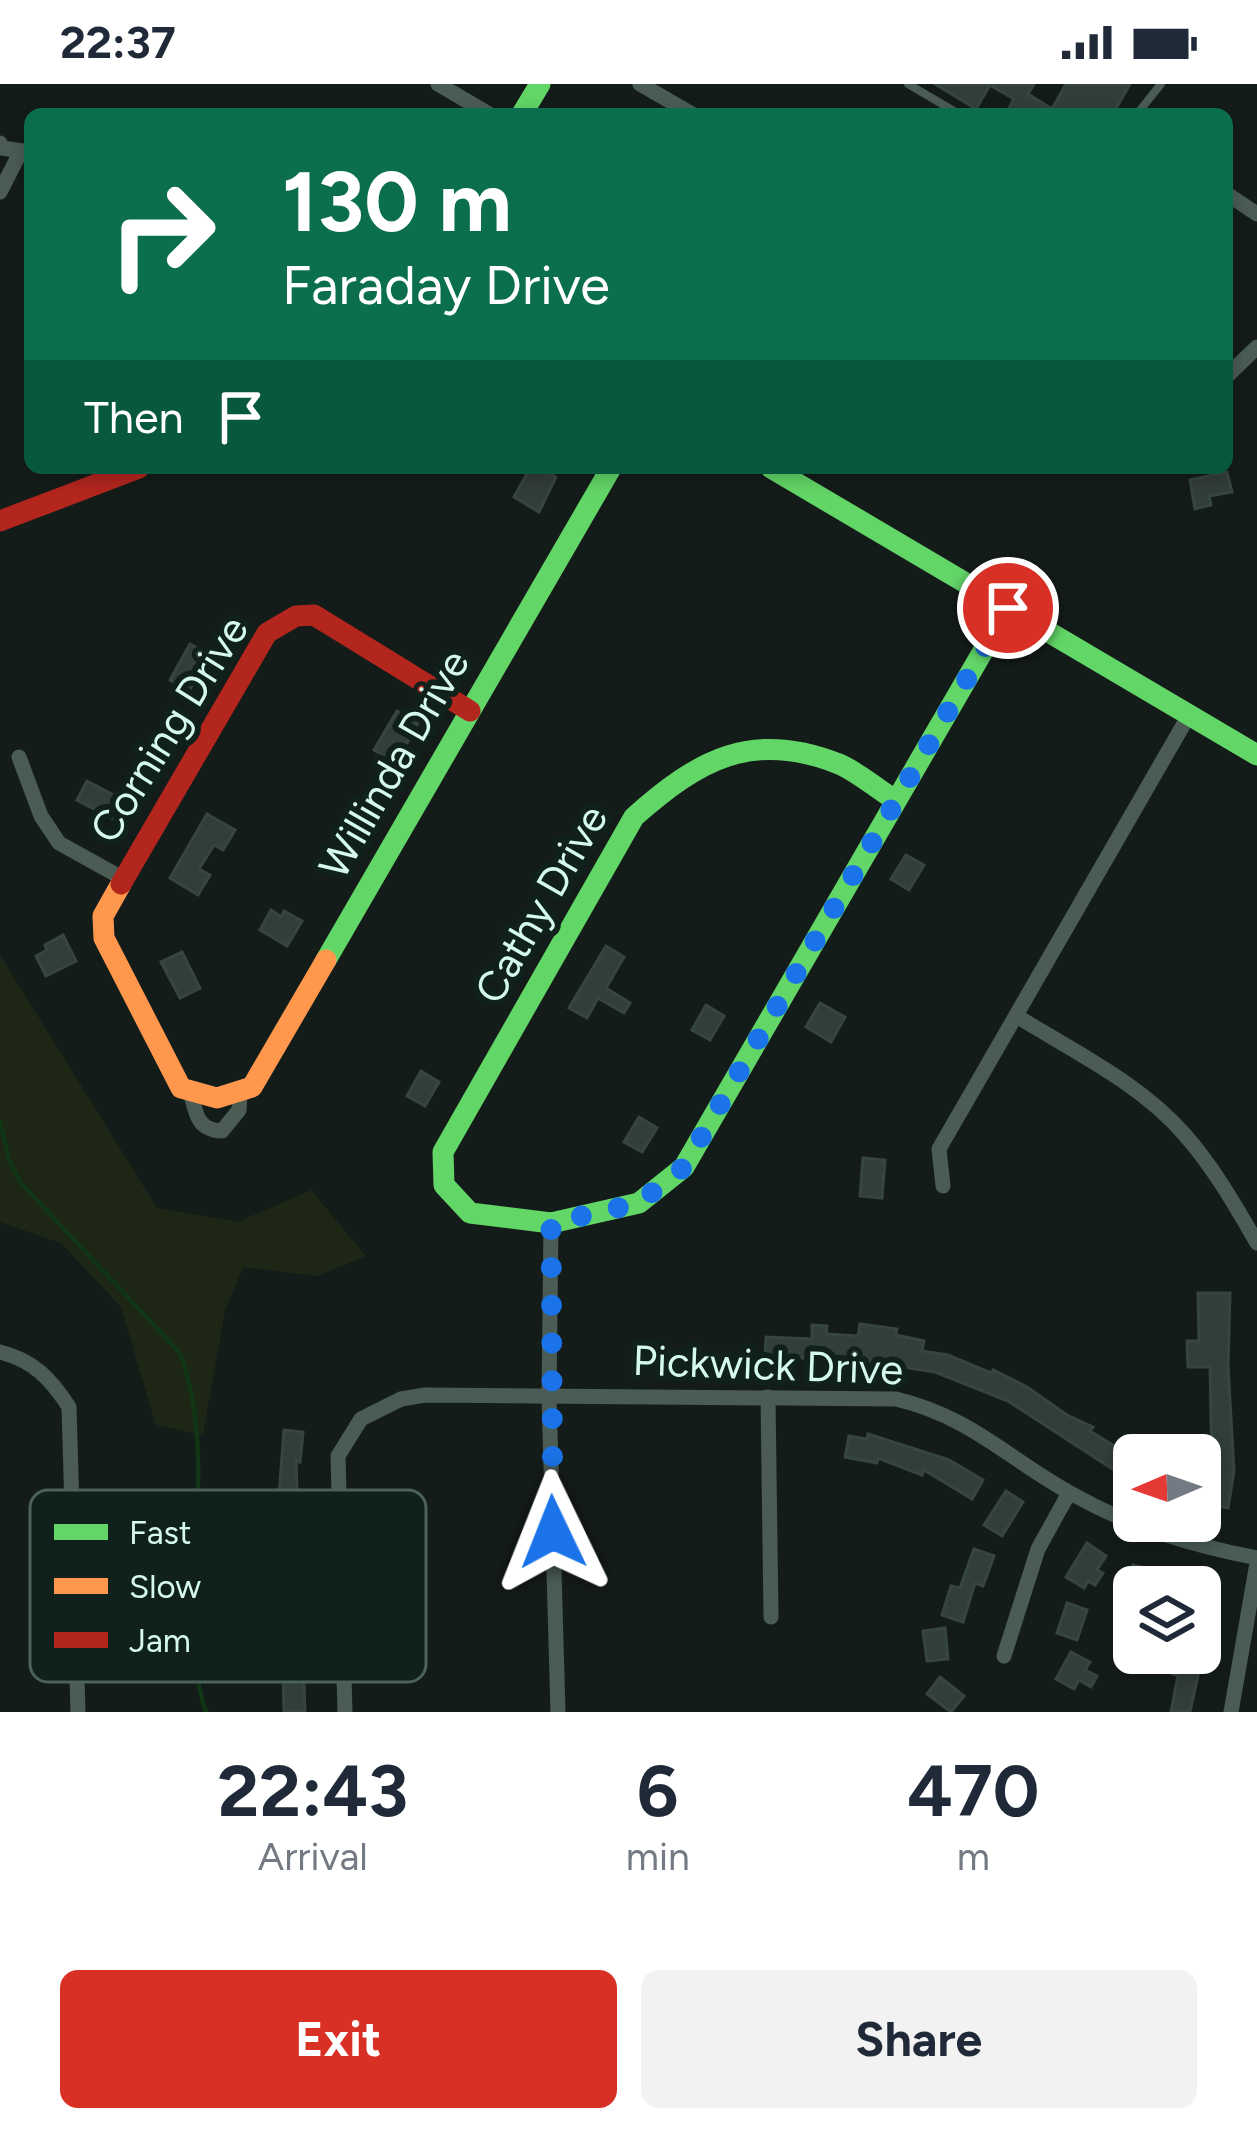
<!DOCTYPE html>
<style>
body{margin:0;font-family:Figtree,sans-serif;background:#f2f2f3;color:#1f2937;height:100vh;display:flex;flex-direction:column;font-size:45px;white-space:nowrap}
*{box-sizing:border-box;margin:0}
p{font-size:39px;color:#747a83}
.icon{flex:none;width:66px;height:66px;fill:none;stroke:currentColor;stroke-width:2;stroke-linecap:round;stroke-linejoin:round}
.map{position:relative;height:1628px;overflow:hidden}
.details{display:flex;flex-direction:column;background:#fff;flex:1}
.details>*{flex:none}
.banner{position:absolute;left:24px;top:24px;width:1209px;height:366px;border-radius:18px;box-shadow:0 6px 18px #0003;background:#0b6e4f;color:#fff;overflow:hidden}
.needle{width:78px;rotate:268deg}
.tools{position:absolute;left:1113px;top:1350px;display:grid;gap:24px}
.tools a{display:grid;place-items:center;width:108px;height:108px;border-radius:18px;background:#fff;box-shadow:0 6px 18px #0003;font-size:60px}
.pin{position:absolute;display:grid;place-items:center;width:102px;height:102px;color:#fff;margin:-51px;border:6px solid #fff;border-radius:50%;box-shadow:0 3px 12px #0007}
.me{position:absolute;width:132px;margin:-66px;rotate:358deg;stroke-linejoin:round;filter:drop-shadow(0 0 9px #0008)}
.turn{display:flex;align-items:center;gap:42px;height:252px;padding:0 60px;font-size:54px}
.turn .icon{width:156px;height:156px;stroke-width:2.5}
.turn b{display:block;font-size:84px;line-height:102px}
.then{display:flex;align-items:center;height:114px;padding:0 60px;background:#0003;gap:24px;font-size:45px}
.eta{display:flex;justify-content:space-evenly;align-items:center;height:204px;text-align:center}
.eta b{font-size:72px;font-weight:700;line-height:84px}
.button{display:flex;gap:24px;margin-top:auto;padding:24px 60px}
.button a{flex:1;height:138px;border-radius:18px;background:#d93025;color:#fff;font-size:48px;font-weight:700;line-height:138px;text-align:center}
.button a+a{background:#f2f2f3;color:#1f2937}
.status{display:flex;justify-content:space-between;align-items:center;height:84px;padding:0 60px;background:#fff;direction:ltr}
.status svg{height:33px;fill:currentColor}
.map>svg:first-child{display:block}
.green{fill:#1e2715}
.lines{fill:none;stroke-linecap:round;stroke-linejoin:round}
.stream{stroke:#103615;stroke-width:4.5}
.building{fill:#323e3b;stroke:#374541;stroke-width:3}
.lane{stroke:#4a5c54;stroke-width:8}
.street{stroke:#4a5c54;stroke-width:15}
.fast{stroke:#63d668;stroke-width:21}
.slow{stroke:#ff974d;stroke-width:21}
.jam{stroke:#b3261e;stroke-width:21}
.route{stroke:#1a73e8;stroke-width:21;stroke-dasharray:0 37.8}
.labels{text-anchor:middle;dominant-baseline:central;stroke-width:12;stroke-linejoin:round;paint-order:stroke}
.street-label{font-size:42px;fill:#d5f9eb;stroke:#10201b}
.key{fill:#10201b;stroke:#4b6159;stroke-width:3}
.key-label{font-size:33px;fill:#d5f9eb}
</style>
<div class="status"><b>22:37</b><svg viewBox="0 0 49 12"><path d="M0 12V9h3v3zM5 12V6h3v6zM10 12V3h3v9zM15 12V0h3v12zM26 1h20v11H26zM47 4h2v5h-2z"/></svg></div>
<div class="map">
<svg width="1257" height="1628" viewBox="0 0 1257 1628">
<rect width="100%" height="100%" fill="#141c1a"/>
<path class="green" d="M0,871l157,253 81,14 73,-32 55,66 -49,20 -74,-9 -18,43 -22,125 -47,-10 -35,-118 -60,-64 -61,-21z"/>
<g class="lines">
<path class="stream" d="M0,1038l9,37 11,23 160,171c29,77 15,168 14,249 0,38 -1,74 12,110"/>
</g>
<g class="building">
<path d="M935,0h99l-6,10 24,15 14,-25h64l-17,30h-107l8,-15 -24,-14 -14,24z"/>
<path d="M530,384h11l15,9 -17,35 -25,-15z"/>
<path d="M1227,388l5,20 -23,4 2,9 -16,4 -5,-29z"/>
<path d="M190,560l19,11 -20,36 -19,-11z"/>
<path d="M397,627l21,12 -22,40 -22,-13z"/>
<path d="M87,697l36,19 -10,19 -36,-19z"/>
<path d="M207,730l28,16 -12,20 -9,-5 -15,24 11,6 -12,20 -28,-17z"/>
<path d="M906,771l18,10 -15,25 -18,-11z"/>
<path d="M271,826l10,7 3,-6 18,10 -15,25 -27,-16z"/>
<path d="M63,851l13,26 -30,15 -10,-20 11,-6 -2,-5z"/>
<path d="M606,862l18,11 -18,31 24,15 -6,10 -26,-15 -11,20 -18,-10z"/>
<path d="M182,868l18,36 -20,10 -19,-36z"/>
<path d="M820,919l25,14 -14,25 -25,-15z"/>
<path d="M706,921l18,11 -14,24 -18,-10z"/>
<path d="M421,987l18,11 -14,24 -18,-10z"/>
<path d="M639,1033l18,11 -15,24 -18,-10z"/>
<path d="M863,1074l22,2 -3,38 -22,-2z"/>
<path d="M1198,1209h32l-2,73 6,105 -6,37 -22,-4 6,-38 -2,-99h-22l-1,-26h12z"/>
<path d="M860,1240l37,5 -1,6 28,6 -2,10 26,4 43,18 2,-3 34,17 40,28 26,12 -3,4 44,27v25l-126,-82 -73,-29 -89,-14h-52l-9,5 -20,-4 1,-22 46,2v-14l15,1 -1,8 32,2z"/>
<path d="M284,1346l19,2 -3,30 -4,-1 9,251h-21l-1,-41 -7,1v-15h8l1,-6 -8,-129z"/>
<path d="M868,1350l81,26 34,20 -11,19 -48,-29 -2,5 -44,-17 -1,5 -32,-6 4,-21 18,3z"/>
<path d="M1006,1407l17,11 -21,34 -18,-11z"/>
<path d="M1087,1459l19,13 -9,14 6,3 -8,12 -7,-4 -4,7 -18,-11z"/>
<path d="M974,1465l20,7 -11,30 -8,-3 -12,39 -21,-7 9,-29 9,2z"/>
<path d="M1133,1481l66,18 -1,4h-71z"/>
<path d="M1067,1519l20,7 -10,30 -20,-7z"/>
<path d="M945,1544l3,31 -21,2 -4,-30z"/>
<path d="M1071,1568l19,10 -5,8 12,6 -6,11 -12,-7 -5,9 -18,-10z"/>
<path d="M1176,1569h27l-13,59h-19l7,-37 -6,-1z"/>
<path d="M940,1593l24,19 -13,16 -24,-18z"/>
</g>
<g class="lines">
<g class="lane">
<path d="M908,0l51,30"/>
<path d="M1137,30l24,-30"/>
</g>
<g class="street">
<path d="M438,0l51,30"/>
<path d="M640,0l52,30"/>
<path d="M0,59l2,5 28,4"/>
<path d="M0,108l21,-41"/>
<path d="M1230,112l27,18"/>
<path d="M1227,292l30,-29"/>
<path d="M19,673l22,59 18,27 63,35"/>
<path d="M1018,933c57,35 123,67 167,118 29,33 50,70 72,108"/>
<path d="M191,1010c5,21 7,36 31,37l17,-21 1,-16"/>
<path d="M943,1102l-4,-37 250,-434"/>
<path d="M551,1139l-2,173 9,316"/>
<path d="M0,1268c33,8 51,27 69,55l9,305"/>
<path d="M768,1313l3,220"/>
<path d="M1004,1572l34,-107 31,-56"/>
<path d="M345,1628l-7,-256 23,-37 40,-20 24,-4 471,4c76,18 113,61 178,96 59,33 117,50 183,63"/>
<path d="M1231,1628l26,-149"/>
</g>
<g class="fast">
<path d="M522,30l18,-30"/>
<path d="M771,384l486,287"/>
<path d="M895,716c-18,-11 -37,-28 -56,-36 -87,-35 -141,-4 -205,53l-191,335 1,33 26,28 81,10 88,-20 45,-36 324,-559"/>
<path d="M326,876l285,-492"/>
</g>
<path class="slow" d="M121,800l-18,32 1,22 77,150 36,10 35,-11 74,-127"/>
<g class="jam">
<path d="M0,437l139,-53"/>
<path d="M121,800l146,-251 29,-17 18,-1 156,96"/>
</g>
</g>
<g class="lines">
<path class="route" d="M553,1448l-2,-309 88,-20 45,-36 324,-559"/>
</g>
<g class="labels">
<g class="street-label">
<text transform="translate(169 645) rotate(-58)">Corning Drive</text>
<text transform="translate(394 680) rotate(-60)">Willinda Drive</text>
<text transform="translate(541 820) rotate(-60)">Cathy Drive</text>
<text transform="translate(768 1281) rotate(2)">Pickwick Drive</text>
</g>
</g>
<rect x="30" y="1406" width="396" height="192" rx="18" class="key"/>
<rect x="54" y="1440" width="54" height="16" fill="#63d668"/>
<rect x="54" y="1494" width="54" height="16" fill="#ff974d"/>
<rect x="54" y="1548" width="54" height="16" fill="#b3261e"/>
<g class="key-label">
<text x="129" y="1460">Fast</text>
<text x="129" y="1514">Slow</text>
<text x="129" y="1568">Jam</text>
</g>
</svg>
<div class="tools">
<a><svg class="needle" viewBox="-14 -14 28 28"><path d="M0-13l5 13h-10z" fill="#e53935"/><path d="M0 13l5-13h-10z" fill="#747a83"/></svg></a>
<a><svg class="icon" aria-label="layers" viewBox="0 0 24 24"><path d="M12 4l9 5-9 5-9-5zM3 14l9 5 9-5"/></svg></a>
</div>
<div class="pin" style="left:1008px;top:524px;background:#d93025"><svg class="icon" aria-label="arrive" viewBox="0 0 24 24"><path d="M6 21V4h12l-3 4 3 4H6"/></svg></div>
<svg class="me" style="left:553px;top:1448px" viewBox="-20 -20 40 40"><path d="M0-17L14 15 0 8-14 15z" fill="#1a73e8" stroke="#fff" stroke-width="4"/></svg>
<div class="banner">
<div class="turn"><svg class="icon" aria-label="right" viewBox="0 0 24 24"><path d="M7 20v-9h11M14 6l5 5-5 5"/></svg><div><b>130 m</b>Faraday Drive</div></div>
<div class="then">Then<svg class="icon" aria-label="arrive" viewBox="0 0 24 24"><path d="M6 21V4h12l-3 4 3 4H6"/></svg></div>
</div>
</div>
<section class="details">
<div class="eta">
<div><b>22:43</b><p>Arrival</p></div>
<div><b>6</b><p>min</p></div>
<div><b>470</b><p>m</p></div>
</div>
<div class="button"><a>Exit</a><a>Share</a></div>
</section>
